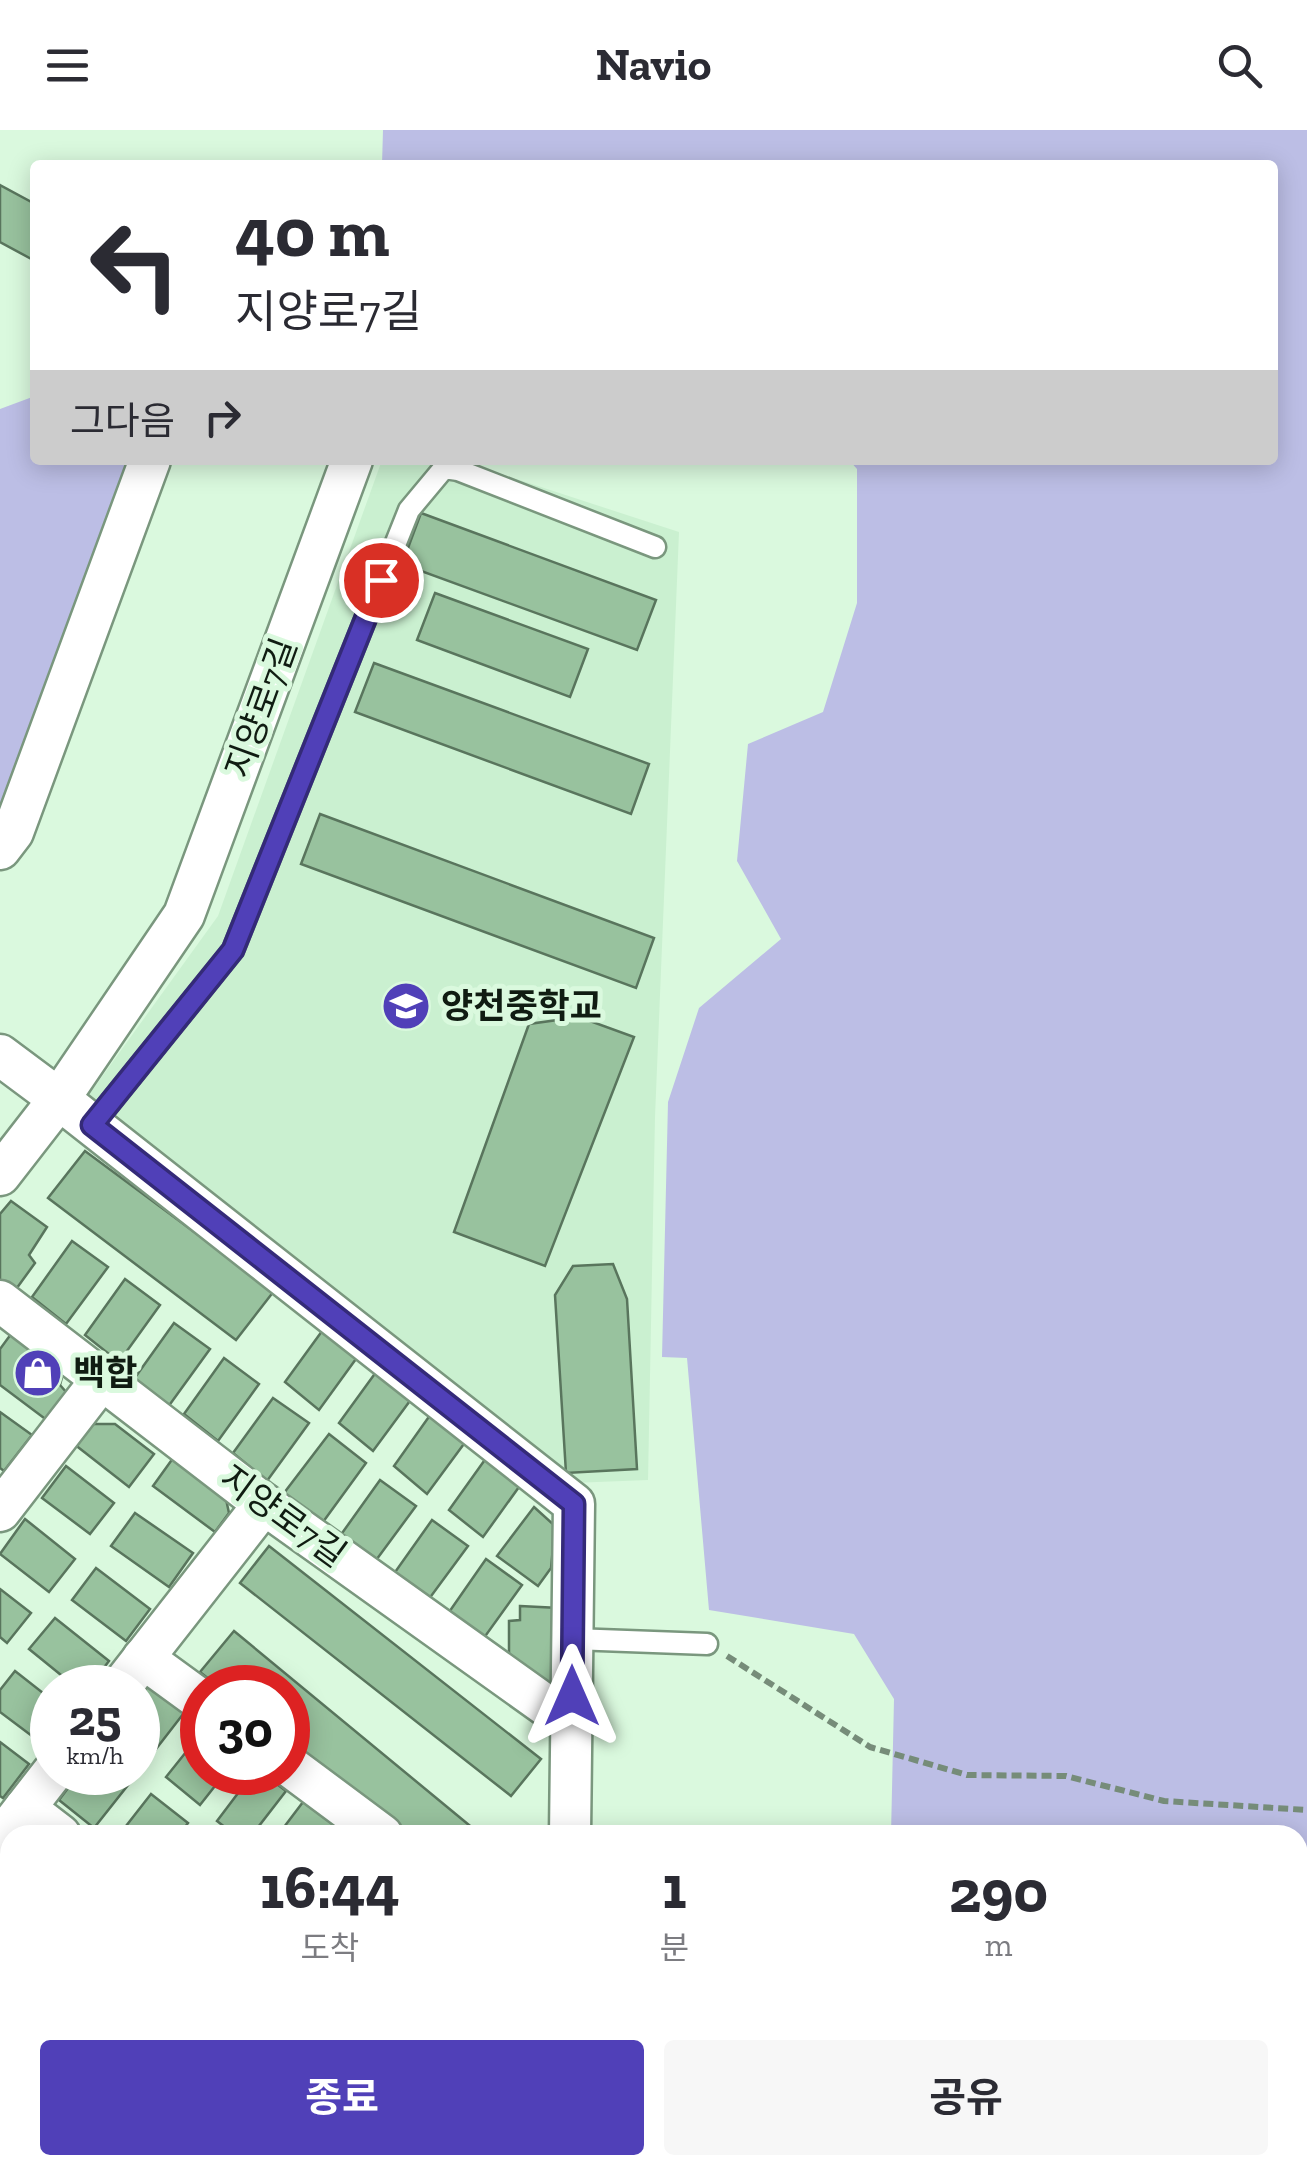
<!DOCTYPE html>
<html lang="ko">
<meta charset="utf-8">
<style>
body{margin:0;font-family:"Zilla Slab","Noto Sans KR",serif;background:#f7f7f7;color:#2b2b33;height:100vh;display:flex;flex-direction:column;font-size:38px;white-space:nowrap}
*{box-sizing:border-box;margin:0}
p{font-size:32px;color:#7c7c81}
.icon{flex:none;width:55px;height:55px;fill:none;stroke:currentColor;stroke-width:2;stroke-linecap:round;stroke-linejoin:round}
.map{position:relative;flex:1;overflow:hidden}
.details{position:absolute;left:0px;top:1695px;width:1308px;height:350px;display:flex;flex-direction:column;background:#fff;border-radius:30px 30px 0 0;box-shadow:0 5px 25px #0003}
.details>*{flex:none}
.hud{position:absolute;left:30px;top:30px;width:1248px;height:305px;border-radius:10px;box-shadow:0 5px 25px #0003;background:#fff;color:#2b2b33;overflow:hidden}
.speed{position:absolute;left:30px;top:1535px;display:flex;gap:20px;font-size:50px;font-weight:700;text-align:center}
.speed>*{display:grid;place-content:center;width:130px;height:130px;border-radius:50%;background:#fff;box-shadow:0 5px 25px #0003;line-height:1}
.speed small{font-size:25px;font-weight:400}
.speed .limit{border:15px solid #d22;background:#fff;color:#111}
.pin{position:absolute;display:grid;place-items:center;width:85px;height:85px;color:#fff;margin:-42px;border:5px solid #fff;border-radius:50%;box-shadow:0 2px 10px #0007}
.me{position:absolute;width:110px;margin:-55px;rotate:0deg;stroke-linejoin:round;filter:drop-shadow(0 0 8px #0008)}
.turn{display:flex;align-items:center;gap:35px;height:210px;padding:0 40px;font-size:45px}
.turn .icon{width:130px;height:130px;stroke-width:2.5}
.turn b{display:block;font-size:70px;line-height:85px}
.then{display:flex;align-items:center;height:95px;padding:0 40px;background:#0003;gap:20px;font-size:38px}
.eta{display:flex;justify-content:space-evenly;align-items:center;height:170px;text-align:center}
.eta b{font-size:60px;font-weight:700;line-height:70px}
.cta{display:flex;gap:20px;margin-top:auto;padding:20px 40px}
.cta a{flex:1;height:115px;border-radius:10px;background:#5040b8;color:#fff;font-size:40px;font-weight:700;line-height:115px;text-align:center}
.cta a+a{background:#f7f7f7;color:#2b2b33}
header{display:flex;justify-content:space-between;align-items:center;height:130px;padding:0 40px;background:#fff;font-size:45px;font-weight:700}
.map>svg:first-child{display:block}
.built{fill:#caf0d0}
.green{fill:#bcbee5}
.building{fill:#98c29e;stroke:#59755d;stroke-width:2.5}
.lines{fill:none;stroke-linecap:round;stroke-linejoin:round}
.lane-casing{stroke:#7a977e;stroke-width:25}
.street-casing{stroke:#7a977e;stroke-width:45}
.path{stroke:#768c79;stroke-width:6;stroke-dasharray:10 5;stroke-linecap:butt}
.lane{stroke:#fff;stroke-width:20}
.street{stroke:#fff;stroke-width:40}
.route-casing{stroke:#342a78;stroke-width:25}
.route{stroke:#5040b8;stroke-width:18}
.labels{text-anchor:middle;dominant-baseline:central;stroke-width:10;stroke-linejoin:round;paint-order:stroke}
.street-label{font-size:35px;fill:#101c12;stroke:#daf9de}
.poi-label{font-size:35px;font-weight:bold;fill:#101c12;stroke:#daf9de;text-anchor:start}
</style>
<header><svg class="icon" aria-label="menu" viewBox="0 0 24 24"><path d="M4 6h16M4 12h16M4 18h16"/></svg>Navio<svg class="icon" aria-label="search" viewBox="0 0 24 24"><circle cx="10" cy="10" r="6"/><path d="M15 15l6 6"/></svg></header>
<div class="map">
<svg width="1307" height="2045" viewBox="0 0 1307 2045">
<rect width="100%" height="100%" fill="#daf9de"/>
<path class="built" d="M382,330h76l221,72 -24,585 -7,363 -76,3 -484,-387 130,-180z"/>
<g class="green">
<path d="M383,0h924v2045h-445l-9,-10h445v-330h-407l3,-136 -40,-65 -145,-24 -22,-252 -25,-1 6,-255 31,-94 82,-69 -44,-78 11,-117 75,-32 34,-109v-134l-8,-9h423v-295h-890z"/>
<path d="M35,266v64h93l-128,360v-411z"/>
<path d="M83,2035h527l5,10h-535z"/>
</g>
<g class="building">
<path d="M0,55l35,19v57l-35,-19z"/>
<path d="M421,383l235,87 -19,50 -235,-86z"/>
<path d="M435,463l153,56 -18,48 -153,-57z"/>
<path d="M374,533l275,101 -18,50 -276,-102z"/>
<path d="M320,684l334,124 -18,50 -335,-124z"/>
<path d="M579,887l55,20 -89,229 -91,-34 75,-208z"/>
<path d="M85,1021l189,140 -38,49 -188,-142z"/>
<path d="M11,1071l36,26 -18,28 6,8 -21,29 -14,-11v-67z"/>
<path d="M72,1111l36,26 -42,57 -34,-27z"/>
<path d="M613,1134l14,35 10,170 -71,4 -11,-178 18,-29z"/>
<path d="M125,1149l35,26 -41,57 -34,-27z"/>
<path d="M174,1193l36,26 -42,58 -34,-28z"/>
<path d="M325,1197l36,25 -42,58 -34,-28z"/>
<path d="M14,1200l51,36 -5,19 7,8 -19,28 -48,-36v-36z"/>
<path d="M224,1228l35,26 -41,57 -34,-27z"/>
<path d="M379,1238l36,26 -42,57 -34,-28z"/>
<path d="M273,1268l36,25 -42,58 -34,-28z"/>
<path d="M433,1281l36,26 -42,57 -33,-28z"/>
<path d="M0,1282l32,23 -28,36 -4,-3z"/>
<path d="M89,1294h26l39,30 -25,33 -55,-43z"/>
<path d="M329,1304l37,29 -43,59 -39,-29z"/>
<path d="M176,1324l48,36 5,23 -14,19 -62,-46z"/>
<path d="M489,1324l35,26 -41,57 -34,-27z"/>
<path d="M66,1336l48,37 -24,31 -48,-36z"/>
<path d="M380,1350l36,26 -42,57 -34,-27z"/>
<path d="M534,1377l21,19 -4,42 -13,18 -41,-30z"/>
<path d="M135,1383l58,40 -24,34 -58,-41z"/>
<path d="M25,1389l50,40 -26,33 -49,-38z"/>
<path d="M432,1390l36,26 -42,57 -33,-28z"/>
<path d="M269,1416l272,213 -30,37 -271,-213z"/>
<path d="M486,1429l36,26 -41,57 -34,-27z"/>
<path d="M96,1438l54,41 -24,32 -54,-41z"/>
<path d="M0,1459l31,24 -24,30 -7,-6z"/>
<path d="M520,1476l39,2v82l-50,-23v-46l11,-1z"/>
<path d="M55,1488l54,43 -21,27h-11l-48,-39z"/>
<path d="M234,1501l241,199 -4,5h-71l-112,-92v-55h-68l-20,-16z"/>
<path d="M15,1541l37,29v34l-8,11 -44,-33v-22z"/>
<path d="M151,1551l36,28 -41,53 -8,-7v-57z"/>
<path d="M202,1602v40h24l-26,33 -34,-28z"/>
<path d="M0,1612l29,22 -26,34 -3,-2z"/>
<path d="M80,1642l56,3 -42,53 -35,-28z"/>
<path d="M254,1642h7l25,19 -34,44h-17l-18,-14z"/>
<path d="M151,1664l37,29 -9,12h-60z"/>
<path d="M303,1672l30,22 -9,11h-46z"/>
<path d="M10,1738v39l-10,-8v-18z"/>
<path d="M7,1790l3,54 -10,13v-58z"/>
<path d="M10,1945v69l-9,12 -1,-68z"/>
<path d="M10,2033v2h41l-3,10h-40l-4,-3z"/>
</g>
<g class="lines">
<g class="lane-casing">
<g id="lane">
<path d="M92,995l141,-175 176,-440 35,-42 14,2 197,77"/>
<path d="M573,1509l134,5"/>
</g>
</g>
<g class="street-casing">
<g id="street">
<path d="M0,719l13,-17 137,-372"/>
<path d="M0,925l59,44 125,-184 168,-455"/>
<path d="M0,1045l59,-76 515,405 -4,331"/>
<path d="M0,1171l264,203 308,220"/>
<path d="M0,1381l102,-132"/>
<path d="M143,1528l59,43"/>
<path d="M120,1558l144,-184"/>
<path d="M288,1635l94,70"/>
<path d="M25,1678l35,27"/>
<path d="M0,1710l53,-68"/>
<path d="M0,1903l10,8"/>
</g>
</g>
<path class="path" d="M727,1526l143,91 97,28 99,1 98,25 143,9"/>
<use href="#lane" class="lane"/>
<use href="#street" class="street"/>
</g>
<g class="lines">
<g class="route-casing">
<path id="route" d="M381,450l-148,370 -141,175 482,379 -2,192"/>
</g>
<use href="#route" class="route"/>
</g>
<defs>
<g id="school-disc" transform="scale(2.5)"><circle r="9.5" fill="#5040b8" stroke="#daf9de"/><path d="M0-5L7-2L0 1L-7-2ZM-4 1L0 2.5L4 1V4Q0 6-4 4Z" fill="#fff"/></g>
<g id="shop-disc" transform="scale(2.5)"><circle r="9.5" fill="#5040b8" stroke="#daf9de"/><path d="M-5-2.5h2.3a2.7 3.5 0 0 1 5.4 0H5L5.5 6h-11ZM-1.5-2.5h3a1.5 2.3 0 0 0-3 0Z" fill="#fff"/></g>
</defs>
<g fill-rule="evenodd">
<use href="#school-disc" x="406" y="876"/>
<use href="#shop-disc" x="38" y="1243"/>
</g>
<g class="labels">
<g class="street-label">
<text transform="translate(261 578) rotate(-70)">지양로7길</text>
<text transform="translate(283 1386) rotate(36)">지양로7길</text>
</g>
<g class="poi-label">
<text x="441" y="876">양천중학교</text>
<text x="73" y="1243">백합</text>
</g>
</g>
</svg>
<div class="speed"><div>25<small>km/h</small></div><div class="limit">30</div></div>
<div class="pin" style="left:381px;top:450px;background:#d93025"><svg class="icon" aria-label="arrive" viewBox="0 0 24 24"><path d="M6 21V4h12l-3 4 3 4H6"/></svg></div>
<svg class="me" style="left:572px;top:1566px" viewBox="-20 -20 40 40"><path d="M0-17L14 15 0 8-14 15z" fill="#5040b8" stroke="#fff" stroke-width="4"/></svg>
<div class="hud">
<div class="turn"><svg class="icon" aria-label="left" viewBox="0 0 24 24"><path d="M17 20v-9H6M10 6l-5 5 5 5"/></svg><div><b>40 m</b>지양로7길</div></div>
<div class="then">그다음<svg class="icon" aria-label="right" viewBox="0 0 24 24"><path d="M7 20v-9h11M14 6l5 5-5 5"/></svg></div>
</div>
<section class="details">
<div class="eta">
<div><b>16:44</b><p>도착</p></div>
<div><b>1</b><p>분</p></div>
<div><b>290</b><p>m</p></div>
</div>
<div class="cta"><a>종료</a><a>공유</a></div>
</section>
</div>
